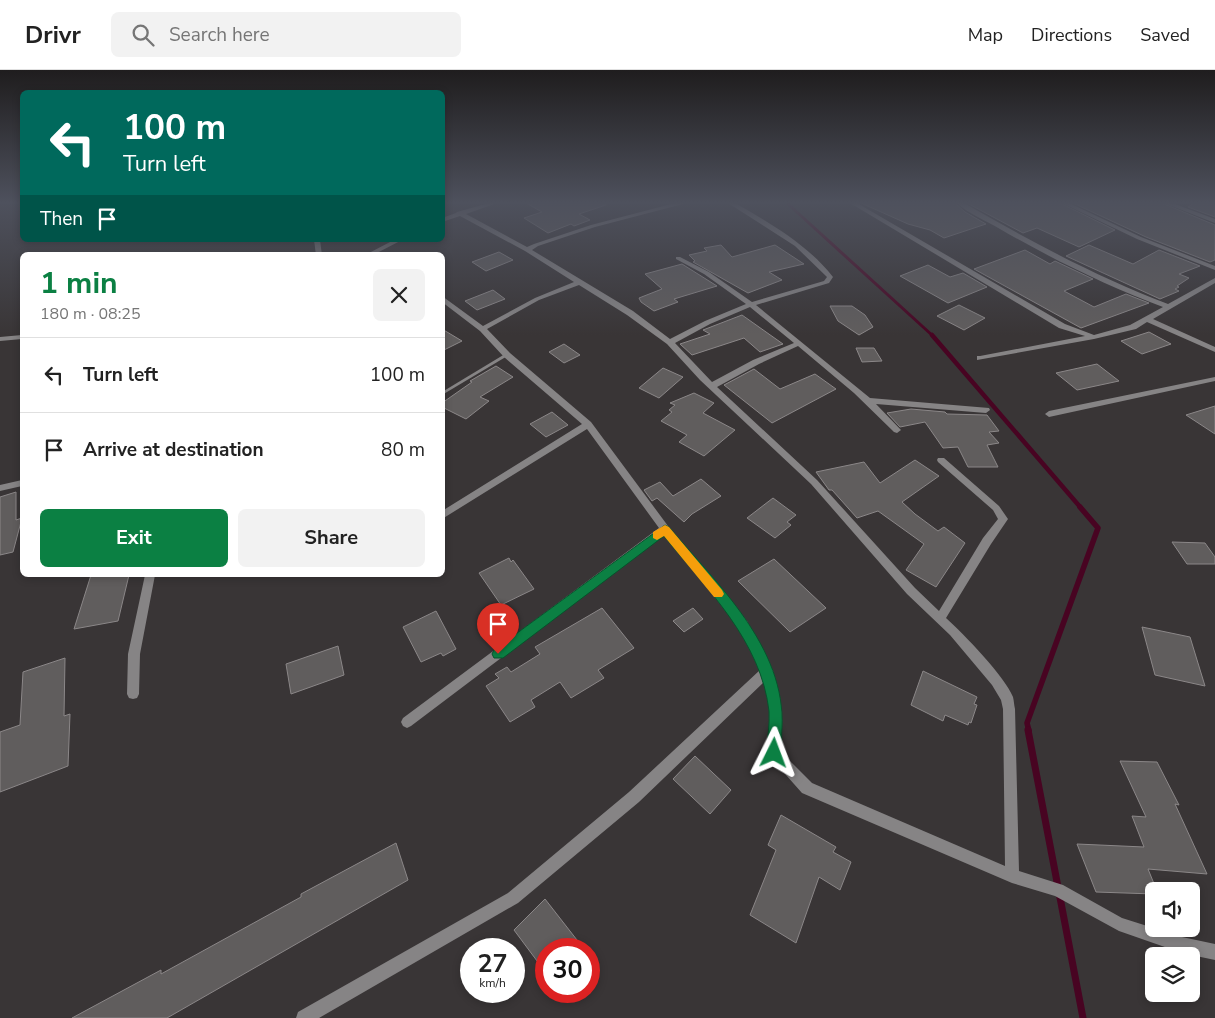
<!DOCTYPE html>
<meta charset="utf-8">
<style>
body{margin:0;font-family:"Nunito Sans",sans-serif;background:#f2f2f2;color:#222;height:100vh;display:flex;flex-direction:column;font-size:19px;white-space:nowrap}
*{box-sizing:border-box;margin:0}
p{font-size:16px;color:#767676}
.icon{flex:none;width:28px;height:28px;fill:none;stroke:currentColor;stroke-width:2;stroke-linecap:round;stroke-linejoin:round}
.map{position:relative;flex:1;overflow:hidden}
.sheet{position:absolute;left:20px;top:182px;width:425px;height:325px;display:flex;flex-direction:column;background:#fff;border-radius:8px;box-shadow:0 2px 8px #0003}
.sheet>*{flex:none}
.banner{position:absolute;left:20px;top:20px;width:425px;height:152px;border-radius:8px;box-shadow:0 2px 8px #0003;background:#00695c;color:#fff;overflow:hidden}
.buttons{position:absolute;left:1145px;top:812px;display:grid;gap:10px}
.buttons a{display:grid;place-items:center;width:55px;height:55px;border-radius:8px;background:#fff;box-shadow:0 2px 8px #0003;font-size:25px}
.speed{position:absolute;left:460px;top:868px;display:flex;gap:10px;font-size:25px;font-weight:700;text-align:center}
.speed>*{display:grid;place-content:center;width:65px;height:65px;border-radius:50%;background:#fff;box-shadow:0 2px 8px #0003;line-height:1}
.speed small{font-size:12px;font-weight:400}
.speed .limit{border:8px solid #d22;background:#fff;color:#111}
.pin{position:absolute;display:grid;place-items:center;width:42px;height:42px;color:#fff;margin:-51px -21px;border-radius:50% 50% 50% 0;rotate:-45deg;box-shadow:0 0 5px #0007}
.pin .icon{rotate:45deg}
.me{position:absolute;width:55px;margin:-28px;rotate:3deg;stroke-linejoin:round;filter:drop-shadow(0 0 4px #0008)}
.turn{display:flex;align-items:center;gap:18px;height:105px;padding:0 20px;font-size:22px}
.turn .icon{width:65px;height:65px;stroke-width:2.5}
.turn b{display:block;font-size:35px;line-height:42px}
.then{display:flex;align-items:center;height:48px;padding:0 20px;background:#0003;gap:10px;font-size:19px}
.round{display:grid;place-items:center;flex:none;width:52px;height:52px;border-radius:8px;background:#f2f2f2}
.head{display:flex;align-items:center;justify-content:space-between;height:85px;padding:0 20px}
h1{font-size:30px;font-weight:700;line-height:38px;color:#0b8043}
.primary-button{display:flex;gap:10px;margin-top:auto;padding:10px 20px}
.primary-button a{flex:1;height:58px;border-radius:8px;background:#0b8043;color:#fff;font-size:20px;font-weight:700;line-height:58px;text-align:center}
.primary-button a+a{background:#f2f2f2;color:#222}
ul{padding:0;list-style:none}
li{display:flex;align-items:center;gap:15px;height:75px;padding:0 20px;border-top:1px solid #e0e0e0}
li div{flex:1}
li b{display:block;font-size:19px}
li em{font-style:normal}
header{display:flex;align-items:center;gap:30px;box-sizing:border-box;height:70px;padding:0 25px;background:#fff;border-bottom:1px solid #e0e0e0}
header strong{font-size:24px}
nav{display:flex;gap:28px;margin-inline-start:auto;font-size:18px}
.search{width:350px;height:45px;background:#f2f2f2;display:flex;align-items:center;gap:12px;box-sizing:border-box;padding:0 18px;border-radius:8px;color:#767676;font-size:19px}
.map>svg:first-child{display:block}
.lines{fill:none;stroke-linecap:round;stroke-linejoin:round}
.stream-far3{stroke:#480422;stroke-width:3}
.stream-far2{stroke:#480422;stroke-width:4.5}
.stream-far1{stroke:#480422;stroke-width:5.5}
.stream{stroke:#480422;stroke-width:7}
.building{fill:#605d5d;stroke:#8b8788}
.service{fill:#868485;fill-rule:evenodd}
.minor{fill:#868485;fill-rule:evenodd}
.route{fill:#0b8043;stroke:#07532c}
.slow{fill:#f59e0b}
</style>
<header>
<strong>Drivr</strong>
<div class="search"><svg class="icon" aria-label="search" viewBox="0 0 24 24"><circle cx="10" cy="10" r="6"/><path d="M15 15l6 6"/></svg>Search here</div>
<nav><a>Map</a><a>Directions</a><a>Saved</a></nav>
</header>
<div class="map">
<svg width="1215" height="948" viewBox="0 0 1215 948">
<rect width="100%" height="100%" fill="#393536"/>
<g class="lines">
<path class="stream-far3" d="M787,133l146,133"/>
<path class="stream-far2" d="M932,265l149,173"/>
<path class="stream-far1" d="M1029,661l-2,-8 71,-195 -18,-21"/>
<path class="stream" d="M1028,660l55,288"/>
</g>
<g class="building">
<path d="M526,133h79l1,2 -27,9 11,6 -16,6 -3,-2 -23,9 -24,-15 18,-6z"/>
<path d="M861,133h94l10,9 21,12 -42,14 -14,-8 -22,-6z"/>
<path d="M967,133h93l55,27 -36,17 -42,-19 -14,5z"/>
<path d="M1073,133h89l53,22v35l-5,2 -64,-25z"/>
<path d="M1194,133h21v14l-27,-10z"/>
<path d="M721,175l11,12 43,-12 29,19 -35,8 13,8 -34,13 -55,-31 2,-1 -6,-6 18,-4 -3,-3z"/>
<path d="M1089,175l44,19 26,-14 41,16 -21,8 10,4 -12,8 2,1 -4,2 4,2 -19,8 -94,-43z"/>
<path d="M1025,180l25,14 5,-3 38,18 -29,12 30,16 32,-13 23,9 -68,25 -107,-59z"/>
<path d="M499,182l14,8 -27,11 -14,-9z"/>
<path d="M682,194l35,22 -43,13 4,3 -24,9 -13,-9 -2,-4 23,-9 -17,-15z"/>
<path d="M928,195l22,12 13,-4 24,14 -39,16 -48,-27z"/>
<path d="M493,220l12,9 -28,11 -12,-9z"/>
<path d="M959,235l26,13 -21,12 -27,-14z"/>
<path d="M830,236h22l13,9 8,12 -14,8 -21,-14z"/>
<path d="M742,245l41,29 -23,8 -16,-14 -52,17 -12,-11 30,-10 -7,-4z"/>
<path d="M442,259l20,12 -20,10z"/>
<path d="M1149,262l22,12 -29,10 -21,-13z"/>
<path d="M564,274l16,11 -16,8 -15,-11z"/>
<path d="M856,278h18l8,13 -20,1z"/>
<path d="M1097,294l22,17 -42,9 -21,-17z"/>
<path d="M496,296l17,11 -33,20 9,4 -23,18 -24,-12v-4l30,-21 -2,-1z"/>
<path d="M663,298l20,9 -24,21 -20,-10z"/>
<path d="M754,299l26,20 35,-15 21,15 -64,34 -48,-38z"/>
<path d="M694,323l20,10 -11,10 32,17 -31,26 -25,-14 8,-7 -26,-14 11,-9 -3,-2 6,-5 -5,-2z"/>
<path d="M1215,336v28l-29,-19z"/>
<path d="M911,339l34,3 2,2 40,1 12,16 -10,1 10,11 -12,2 11,22h-30l-10,-20 -15,1 -18,-26 -25,5 -13,-14z"/>
<path d="M552,342l16,13 -22,12 -16,-13z"/>
<path d="M915,390l24,16 -37,26 13,12 23,17 6,-4 21,16 -29,44 -30,-17 18,-26 -46,-33 -21,7 -25,-28h-3l-13,-18 48,-10 16,21z"/>
<path d="M701,409l20,17 -29,18 -8,8 -27,-24 -5,3 -8,-11 16,-8 13,14z"/>
<path d="M16,422v28l6,-2 -9,34 -13,3v-58z"/>
<path d="M773,428l23,17 -9,7 4,3 -16,13 -28,-20z"/>
<path d="M1172,472l33,1 10,14v7h-28z"/>
<path d="M509,488l2,4 2,-2 21,29 -33,16 -22,-32z"/>
<path d="M774,489l52,49 -36,24 -52,-51z"/>
<path d="M91,505h38l-11,46 -44,8z"/>
<path d="M602,538l32,40 -36,22 6,8 -33,20 -11,-16 -29,18 4,7 -25,15 -24,-36 13,-8 -4,-4 12,-7 4,5 29,-18 -5,-7z"/>
<path d="M693,538l10,11 -19,13 -11,-11z"/>
<path d="M436,541l20,38 -13,7 -2,-3 -20,9 -18,-35z"/>
<path d="M1142,557l48,10 15,49 -50,-11z"/>
<path d="M338,576l6,29 -53,19 -5,-30z"/>
<path d="M65,588l-1,58 6,-2 -2,52 -68,26v-60l20,-7 3,-53z"/>
<path d="M923,601l54,26 -3,7 3,1 -6,18 -2,-1 -1,3 -23,-10 -2,6 -32,-16z"/>
<path d="M695,686l36,34 -21,24 -37,-35z"/>
<path d="M1120,691l37,1 22,43 -4,-1 32,70 -59,-5 9,22h-3v3l-58,-2 -19,-48 67,3 -12,-31 14,1z"/>
<path d="M781,745l55,32 -3,5 18,10 -11,28 -21,-13 -23,66 -46,-28 26,-65 -8,-5z"/>
<path d="M396,773l12,37 -241,138h-95l89,-48v4l140,-77v-3z"/>
<path d="M545,829l39,50h-38v24l-32,-43z"/>
</g>
<g class="lines">
<path class="service" d="M505,284h2l2,1 -67,40v-3z"/>
<g class="minor">
<path d="M489,133h8l-31,11 61,33 7,-3 57,-19 84,-22h9l-1,1 -88,23 -57,19 -6,4 101,61 37,28 35,-18 41,-17 -42,-30 -28,-15v-2h4l29,15 43,30 72,-21 3,-4 -32,-31 -67,-43h7c35,20 72,41 98,74l-4,6 -73,22 114,93 119,10 1,2 -4,3 -110,-9 25,26 -4,3 -3,-1 -40,-39 -56,-47 -39,18 -42,23 100,93 98,108 24,23 44,-73 15,-19 -5,-9 -55,-48 -1,-2 1,-2h6l55,48 9,13 -17,25 -45,74c17,15 60,60 67,79 1,4 1,8 2,12l4,162 44,14 59,33 60,19 33,7v16l-33,-7 -63,-22 -64,-35 -43,-13 -210,-90 -32,-36 -2,-4 2,-41 -6,-30 -125,120 -121,101 -199,115h-23l2,-6 210,-119 121,-101 131,-122 -21,-43 -75,-92 -253,191 -4,2 -4,-2 -2,-4 2,-4 256,-190 -72,-99 -145,90v-8l140,-87 -78,-67 -24,-26 -38,-29v-6l41,30 52,-28 39,-16 -49,-31 -65,-35 -18,6v-4l14,-5 1,-1zM579,215l48,30 40,29 33,36 111,104 96,110 43,41 42,50 9,15 2,9 2,157 -193,-83 -32,-32 2,-39 -9,-41 -26,-50 -79,-95 -77,-104 -81,-69 -23,-24 52,-29zM750,237l44,36 -41,17 -41,22 -37,-39 35,-19z"/>
<path d="M850,133h7l208,121 29,11 36,-10 33,-18c-56,-21 -111,-48 -163,-78 -13,-8 -33,-16 -43,-26h7c66,38 133,74 204,101l47,-26v5l-62,36 62,28v5l-68,-30 -11,7 -42,10 -117,21v-4h3l105,-20 -26,-8z"/>
<path d="M1062,133h7l72,34 74,29v4l-78,-31z"/>
<path d="M1164,133h8l43,16v4z"/>
<path d="M314,170h6l2,15h-6z"/>
<path d="M394,170h8l-29,15h-8z"/>
<path d="M22,265v4l-22,2v-4z"/>
<path d="M1215,307v4l-166,36 -4,-3 4,-3z"/>
<path d="M22,410v6l-22,5v-6z"/>
<path d="M145,505h10l-15,79 -1,40 -2,4 -4,1 -4,-1 -2,-4 1,-40z"/>
</g>
</g>
<linearGradient id="sky" x2="0" y2="1"><stop stop-color="#1f1d1e"/><stop offset="0.5" stop-color="#4e515d"/><stop offset="1" stop-color="#4e515d" stop-opacity="0"/></linearGradient>
<rect width="1215" height="265" fill="url(#sky)"/>
<path class="route" d="M665,455l4,2c48,57 117,120 113,201 -1,10 1,21 -3,30l-5,2 -5,-2 -3,-5c1,-13 4,-28 3,-42 -8,-70 -62,-122 -105,-175l-161,122h-9l-2,-4 2,-4z"/>
<path class="slow" d="M665,455l4,2 53,63 2,4 -2,3h-8l-50,-61 -7,4 -4,-2v-6z"/>
</svg>
<div class="buttons">
<a><svg class="icon" aria-label="sound" viewBox="0 0 24 24"><path d="M4 9h4l5-4v14l-5-4H4zM17 9q2 3 0 6"/></svg></a>
<a><svg class="icon" aria-label="layers" viewBox="0 0 24 24"><path d="M12 4l9 5-9 5-9-5zM3 14l9 5 9-5"/></svg></a>
</div>
<div class="speed"><div>27<small>km/h</small></div><div class="limit">30</div></div>
<div class="pin" style="left:498px;top:584px;background:#d93025"><svg class="icon" aria-label="arrive" viewBox="0 0 24 24"><path d="M6 21V4h12l-3 4 3 4H6"/></svg></div>
<svg class="me" style="left:774px;top:683px" viewBox="-20 -20 40 40"><path d="M0-17L14 15 0 8-14 15z" fill="#0b8043" stroke="#fff" stroke-width="4"/></svg>
<div class="banner">
<div class="turn"><svg class="icon" aria-label="left" viewBox="0 0 24 24"><path d="M17 20v-9H6M10 6l-5 5 5 5"/></svg><div><b>100 m</b>Turn left</div></div>
<div class="then">Then<svg class="icon" aria-label="arrive" viewBox="0 0 24 24"><path d="M6 21V4h12l-3 4 3 4H6"/></svg></div>
</div>
<section class="sheet">
<div class="head"><div><h1>1 min</h1><p>180 m · 08:25</p></div><a class="round"><svg class="icon" aria-label="close" viewBox="0 0 24 24"><path d="M6 6l12 12M18 6L6 18"/></svg></a></div>
<ul>
<li><svg class="icon" aria-label="left" viewBox="0 0 24 24"><path d="M17 20v-9H6M10 6l-5 5 5 5"/></svg><div><b>Turn left</b></div><em>100 m</em></li>
<li><svg class="icon" aria-label="arrive" viewBox="0 0 24 24"><path d="M6 21V4h12l-3 4 3 4H6"/></svg><div><b>Arrive at destination</b></div><em>80 m</em></li>
</ul>
<div class="primary-button"><a>Exit</a><a>Share</a></div>
</section>
</div>
